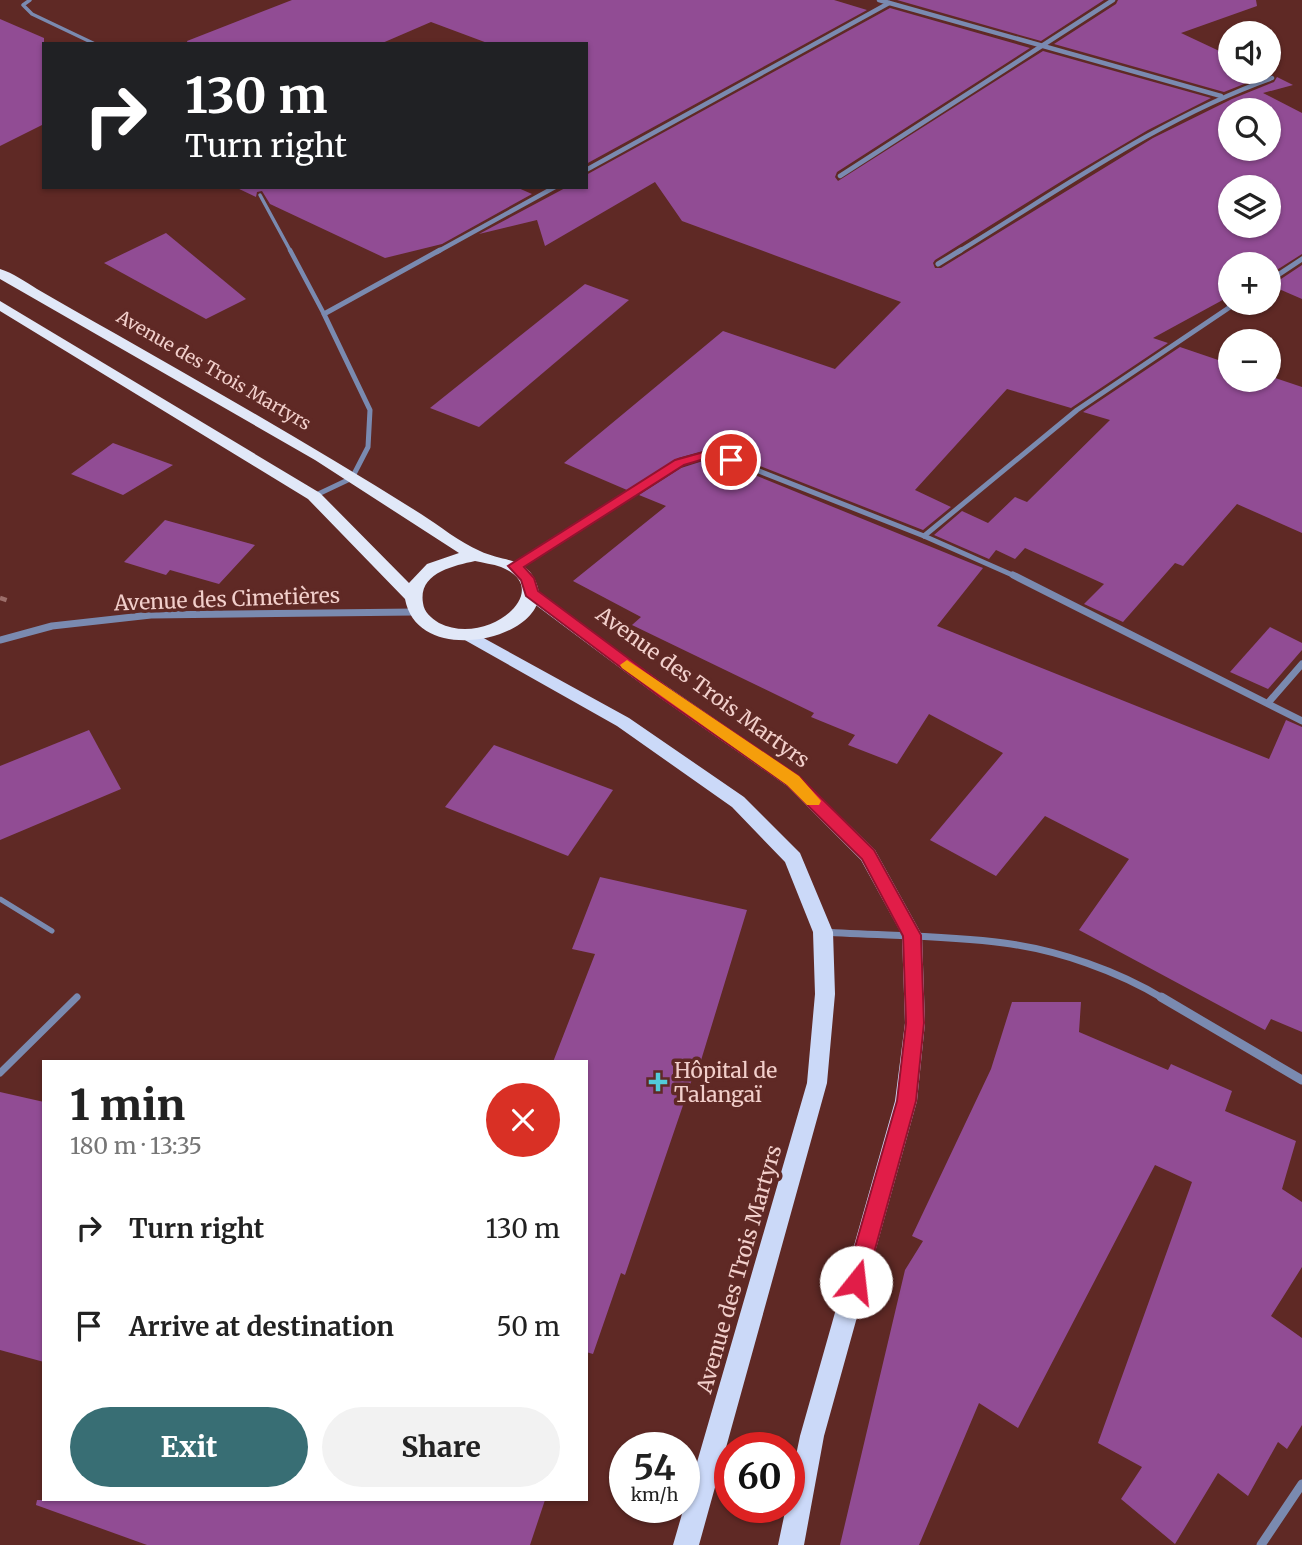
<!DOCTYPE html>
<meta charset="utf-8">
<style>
body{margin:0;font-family:Merriweather,serif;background:#f2f2f2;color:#222;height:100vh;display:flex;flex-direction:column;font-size:26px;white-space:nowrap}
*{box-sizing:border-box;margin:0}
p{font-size:23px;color:#767676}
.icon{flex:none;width:38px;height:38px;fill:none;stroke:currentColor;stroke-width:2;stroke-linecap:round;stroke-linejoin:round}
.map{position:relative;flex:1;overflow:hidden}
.side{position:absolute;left:42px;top:1060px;width:546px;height:441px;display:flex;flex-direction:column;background:#fff;border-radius:0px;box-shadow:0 2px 5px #0004}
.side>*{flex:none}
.guide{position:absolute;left:42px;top:42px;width:546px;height:147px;border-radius:0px;box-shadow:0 2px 5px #0004;background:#202124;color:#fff;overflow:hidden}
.tools{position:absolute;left:1218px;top:21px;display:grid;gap:14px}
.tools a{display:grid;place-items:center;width:63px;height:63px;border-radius:50%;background:#fff;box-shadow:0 2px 5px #0004;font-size:35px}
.speed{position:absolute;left:609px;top:1432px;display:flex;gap:14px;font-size:35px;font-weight:700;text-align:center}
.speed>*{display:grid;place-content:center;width:91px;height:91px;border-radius:50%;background:#fff;box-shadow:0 2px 5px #0004;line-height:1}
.speed small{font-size:18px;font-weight:400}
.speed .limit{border:10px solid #d22;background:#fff;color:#111}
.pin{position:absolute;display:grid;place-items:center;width:60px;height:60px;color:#fff;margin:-30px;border:4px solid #fff;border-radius:50%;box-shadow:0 2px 7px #0007}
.me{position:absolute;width:77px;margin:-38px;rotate:16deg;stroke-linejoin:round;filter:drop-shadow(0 0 5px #0008)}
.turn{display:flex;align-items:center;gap:24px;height:147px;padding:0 28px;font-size:32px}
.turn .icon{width:91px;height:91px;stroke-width:2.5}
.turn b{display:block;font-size:49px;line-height:60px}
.round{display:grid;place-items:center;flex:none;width:74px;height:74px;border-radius:37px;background:#f2f2f2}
.head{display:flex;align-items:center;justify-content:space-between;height:119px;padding:0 28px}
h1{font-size:42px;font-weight:800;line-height:52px}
.button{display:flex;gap:14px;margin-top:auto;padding:14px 28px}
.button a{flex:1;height:80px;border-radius:42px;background:#386e74;color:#fff;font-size:28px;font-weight:800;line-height:80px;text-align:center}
.button a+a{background:#f2f2f2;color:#222}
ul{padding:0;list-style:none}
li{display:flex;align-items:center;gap:21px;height:98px;padding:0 28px}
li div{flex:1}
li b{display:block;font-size:26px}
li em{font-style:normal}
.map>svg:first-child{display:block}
.building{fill:#914c94;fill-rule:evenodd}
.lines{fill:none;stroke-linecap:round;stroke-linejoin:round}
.path{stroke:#9c6e6a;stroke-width:4.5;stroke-dasharray:7 3.5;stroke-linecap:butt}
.service-far3{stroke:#7a8ab0;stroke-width:3.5}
.service-far2{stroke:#7a8ab0;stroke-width:4.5}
.service-far1{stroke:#7a8ab0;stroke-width:5}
.service{stroke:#7a8ab0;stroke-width:7}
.minor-far3{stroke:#7a8ab0;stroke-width:4.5}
.minor-far2{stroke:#7a8ab0;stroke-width:5}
.minor-far1{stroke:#7a8ab0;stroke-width:7}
.minor{stroke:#7a8ab0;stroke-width:9}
.primary{fill:#cbd9f8;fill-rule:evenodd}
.trunk{fill:#e1e8f8;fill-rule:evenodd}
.route{fill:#e11d48;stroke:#92132f;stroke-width:2}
.slow{fill:#f59e0b}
.poi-dot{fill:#52cbd9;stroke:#5f2925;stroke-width:2.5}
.labels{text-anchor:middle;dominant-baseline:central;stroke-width:7;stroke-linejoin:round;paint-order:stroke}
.far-street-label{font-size:18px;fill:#f2cfcb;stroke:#5f2925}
.street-label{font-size:21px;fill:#f2cfcb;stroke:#5f2925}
.poi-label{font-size:21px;fill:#f2cfcb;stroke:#5f2925;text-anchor:start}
</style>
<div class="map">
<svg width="1302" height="1545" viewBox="0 0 1302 1545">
<rect width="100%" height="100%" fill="#5f2925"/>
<g class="building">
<path d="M292,0h542l33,10 -281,154v-120h-96l-59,-22 -51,22h-192l-1,-3z"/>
<path d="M897,0h207l-63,41z"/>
<path d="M1118,0h138l1,6 -76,27 49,23v16l39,2 -45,18 -170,-48 62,-40z"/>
<path d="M890,8l140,40 -193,124 -2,5 3,4 205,-130 168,47 -63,32 -78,46 -135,84 -2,3 2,5h6l212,-130 79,-39 42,-17 3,-5 16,8 -30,8 39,20v141l-33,21v-11h-39v32l-77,42 15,5 -97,65 -64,-19 -92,101 36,17 -28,23 -191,-75 -29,-4 -25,7 -51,32 -63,-27 159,-132 112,38 66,-67 -219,-81 -27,-39 -110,64 -8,-26 -58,14 88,-47h19v-12zM1230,110h39v39h-39zM1230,187h39v39h-39z"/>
<path d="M0,19l44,19v86l-44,22z"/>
<path d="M235,187h281l16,7 -90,50 -57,14 -115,-54 -8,-13 -5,1 -1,5z"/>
<path d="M166,233l80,66 -40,20 -102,-56z"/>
<path d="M1302,265v34l-30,-13v-1z"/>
<path d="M585,284l44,16 -150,127 -49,-19z"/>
<path d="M1180,347l50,17v16h39v-4l33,11v146l-65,-29 -54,62 -8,-3 -52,59 -39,-18 20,-20 -79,-36 -10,11 -19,-9 -7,9 -55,-24 28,-24 26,12 27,-26 12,5 83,-82 -27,-8z"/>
<path d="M113,443l60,22 -50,30 -52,-21z"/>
<path d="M703,461l27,4 253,103 -46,58 332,133 17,-39 16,7v305l-31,-13 -6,11 -186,-100 50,-71 -84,-43 -49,60 -66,-36 73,-87 -74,-39 -32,50 -49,-19 7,-10 -44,-18 3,-4 -182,-88 9,-8 -68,-36 93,-75 -27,-11 42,-27z"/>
<path d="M165,520l90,25 -36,39 -49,-14 -4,5 -42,-13z"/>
<path d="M1270,627l32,16v7l-34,39 -38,-17z"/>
<path d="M89,730l32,59 -121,51v-74z"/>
<path d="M494,745l119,45 -45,66 -123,-49z"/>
<path d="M600,877l147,33 -52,170 -3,-1 -67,196 -4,-2 -28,81 -7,-2v-290h-33l42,-108 -23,-5z"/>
<path d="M1012,1002h69l-2,30 89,38 3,-6 61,27 -7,20 71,30 -14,48 20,13v65l-31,49 31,22v87l-15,24 -9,-7 -30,54 -30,-23 -43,71 -54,-45 21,-32 -44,-24 94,-261 -37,-17 -137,263 -39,-25 -60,142h-79l65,-275 18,-29 -11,-5 79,-167z"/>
<path d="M0,1092l44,10v260l-44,-12z"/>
<path d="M37,1500h508l-15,45h-383l-111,-40z"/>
</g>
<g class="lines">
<path class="path" d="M0,598l9,3"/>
<g class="service-far3">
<path d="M30,0l-7,5 9,9 63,30"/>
<path d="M260,195l31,57"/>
</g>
<path class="service-far2" d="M290,250l34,64"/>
<path class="service-far1" d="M0,899l52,32"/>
<path class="service" d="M0,1073l77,-76"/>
<g class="minor-far3">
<path d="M879,0l342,96"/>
<path d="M586,170l303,-167"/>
<path d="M840,176l273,-176"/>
<path d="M437,252l118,-65"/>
<path d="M958,252c102,-62 202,-134 314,-174"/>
</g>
<g class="minor-far2">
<path d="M938,264l23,-14"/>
<path d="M1269,281l33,-22"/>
<path d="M314,496l38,-18 16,-31 2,-37 -46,-96 116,-64"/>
<path d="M924,536l153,-126 159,-107"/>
<path d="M515,566l164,-103 24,-7 28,4 193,76 93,41"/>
</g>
<g class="minor-far1">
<path d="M1013,575l289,146"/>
<path d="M0,640l52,-14 99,-11 264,-3"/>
<path d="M1268,703l34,-39"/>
<path d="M823,932c60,4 122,3 181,11 54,7 114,28 160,56"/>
</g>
<g class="minor">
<path d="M1161,997l141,83"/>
<path d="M1261,1545l41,-61"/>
</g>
<g class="primary">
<path d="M531,588l140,101 128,87 76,74 47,85 3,88 -8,78 -93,335 -20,109h-26l8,-38h3v-18l11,-53 95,-335 10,-78 -3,-88 -41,-75 -74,-74 -128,-89 -134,-100 -2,-4z"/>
<path d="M469,630l160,88 115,79 56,56 33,79 2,62 -8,89 -128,462h-26l134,-462 8,-89 -2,-62 -28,-70 -53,-55 -115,-81 -154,-87 -2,-4 2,-4z"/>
</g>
<path class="trunk" d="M0,269c13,4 26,13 37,20 26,15 52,30 79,45 102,58 205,117 305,180 19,12 38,28 59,37 23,11 50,6 58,37 12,50 -120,82 -133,11l-97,-100 -308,-188v-10l320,192 89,90 18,-19 32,-11 -144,-93 -315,-181zM475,561c8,2 18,3 26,6 56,22 -13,81 -62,56 -8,-5 -15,-11 -16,-20 -5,-30 30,-37 52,-42z"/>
</g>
<path class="route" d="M704,452l27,4 7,4 -7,3 -27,-4 -20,6 -160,102 10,11 4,13 133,99 128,86 75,74 47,85 3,88 -8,78 -50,181 -3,7 -7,3 -8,-3 -3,-7 52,-181 9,-78 -3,-87 -41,-77 -75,-74 -127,-88 -134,-101 -5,-16 -13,-14 167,-106z"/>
<path class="slow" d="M627,660l172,116 22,25 -2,4h-12l-20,-20 -165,-117 -2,-3z"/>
<path class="poi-dot" d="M654.5 1071.5h7v7h7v7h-7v7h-7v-7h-7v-7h7z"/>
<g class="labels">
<g class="far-street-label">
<text transform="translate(214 370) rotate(30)">Avenue des Trois Martyrs</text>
</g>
<g class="street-label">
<text transform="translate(227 599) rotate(-2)">Avenue des Cimetières</text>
<text transform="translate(703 687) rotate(36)">Avenue des Trois Martyrs</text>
<text transform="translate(739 1269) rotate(-74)">Avenue des Trois Martyrs</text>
</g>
<g class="poi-label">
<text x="674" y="1070">Hôpital de<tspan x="674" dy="24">Talangaï</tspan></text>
</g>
</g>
</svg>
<div class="tools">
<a><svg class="icon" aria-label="sound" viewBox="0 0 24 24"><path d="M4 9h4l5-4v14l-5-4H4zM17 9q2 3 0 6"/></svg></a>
<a><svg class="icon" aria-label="search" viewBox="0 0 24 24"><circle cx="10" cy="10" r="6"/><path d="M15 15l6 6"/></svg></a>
<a><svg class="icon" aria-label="layers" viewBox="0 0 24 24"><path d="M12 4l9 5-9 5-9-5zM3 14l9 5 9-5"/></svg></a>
<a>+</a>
<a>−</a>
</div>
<div class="speed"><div>54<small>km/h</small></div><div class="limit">60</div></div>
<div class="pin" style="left:731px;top:460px;background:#d93025"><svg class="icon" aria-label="arrive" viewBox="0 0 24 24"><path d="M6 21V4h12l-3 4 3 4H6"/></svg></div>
<svg class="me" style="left:856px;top:1282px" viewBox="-20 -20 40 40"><circle r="19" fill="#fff"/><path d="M0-13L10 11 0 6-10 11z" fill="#e11d48"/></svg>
<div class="guide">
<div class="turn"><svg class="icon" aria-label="right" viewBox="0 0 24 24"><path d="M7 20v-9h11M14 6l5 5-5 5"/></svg><div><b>130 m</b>Turn right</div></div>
</div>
<section class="side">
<div class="head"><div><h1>1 min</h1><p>180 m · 13:35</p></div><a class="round" style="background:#d93025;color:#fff"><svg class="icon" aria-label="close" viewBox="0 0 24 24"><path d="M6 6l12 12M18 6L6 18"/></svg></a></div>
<ul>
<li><svg class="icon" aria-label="right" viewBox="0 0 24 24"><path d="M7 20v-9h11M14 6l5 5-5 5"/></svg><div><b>Turn right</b></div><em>130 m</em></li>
<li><svg class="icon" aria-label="arrive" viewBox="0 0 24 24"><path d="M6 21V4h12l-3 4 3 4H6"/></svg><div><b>Arrive at destination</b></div><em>50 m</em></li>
</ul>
<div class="button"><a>Exit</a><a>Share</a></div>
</section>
</div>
